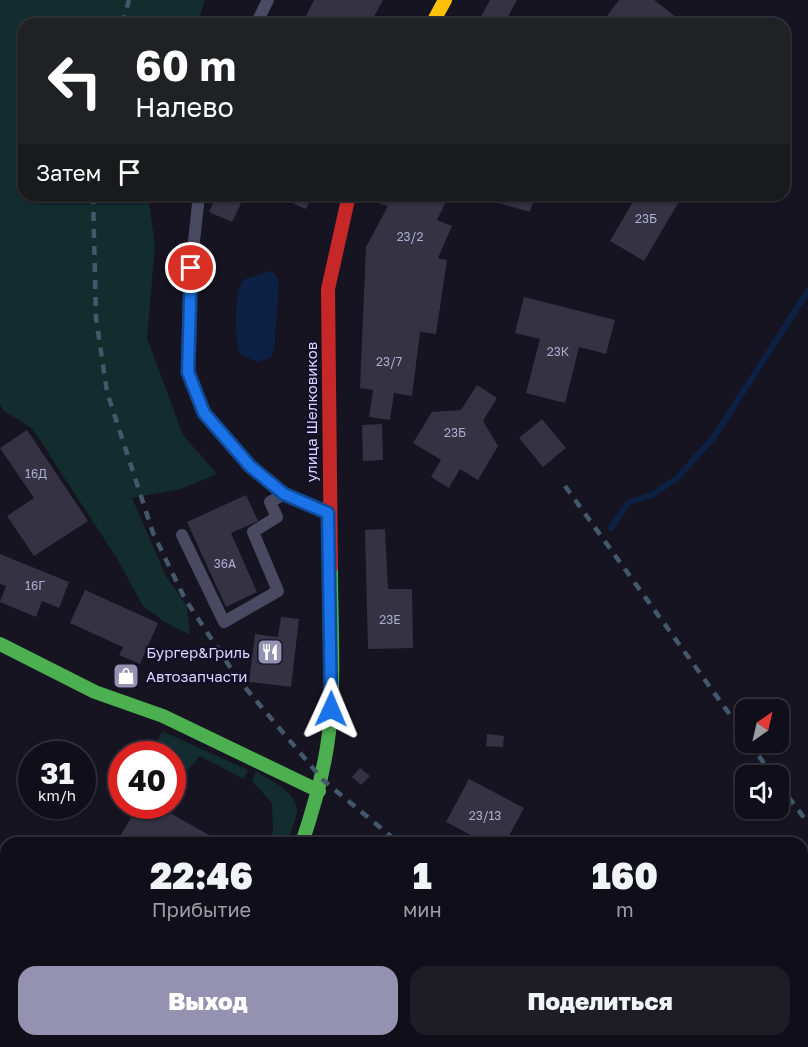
<!DOCTYPE html>
<html lang="ru">
<meta charset="utf-8">
<style>
body{margin:0;font-family:"Golos Text",sans-serif;background:#1e1d26;color:#f1f3f6;height:100vh;display:flex;flex-direction:column;font-size:22px;white-space:nowrap}
*{box-sizing:border-box;margin:0}
p{font-size:20px;color:#9c9ca2}
.icon{flex:none;width:33px;height:33px;fill:none;stroke:currentColor;stroke-width:2;stroke-linecap:round;stroke-linejoin:round}
.map{position:relative;flex:1;overflow:hidden}
.panel{position:absolute;left:0px;top:837px;width:808px;height:210px;display:flex;flex-direction:column;background:#100f19;border-radius:18px 18px 0 0;box-shadow:0 2px 4px #0004,0 0 0 2px #302f38}
.panel>*{flex:none}
.top-card{position:absolute;left:18px;top:18px;width:772px;height:183px;border-radius:18px;box-shadow:0 2px 4px #0004,0 0 0 2px #302f38;background:#202124;color:#fff;overflow:hidden}
.needle{width:39px;rotate:34deg}
.fabs{position:absolute;left:735px;top:699px;display:grid;gap:12px}
.fabs a{display:grid;place-items:center;width:54px;height:54px;border-radius:12px;background:#100f19;box-shadow:0 2px 4px #0004,0 0 0 2px #302f38;font-size:30px}
.speed{position:absolute;left:18px;top:741px;display:flex;gap:12px;font-size:30px;font-weight:700;text-align:center}
.speed>*{display:grid;place-content:center;width:78px;height:78px;border-radius:50%;background:#100f19;box-shadow:0 2px 4px #0004,0 0 0 2px #302f38;line-height:1}
.speed small{font-size:15px;font-weight:400}
.speed .limit{border:9px solid #d22;background:#fff;color:#111}
.pin{position:absolute;display:grid;place-items:center;width:51px;height:51px;color:#fff;margin:-26px;border:3px solid #fff;border-radius:50%;box-shadow:0 2px 6px #0007}
.me{position:absolute;width:66px;margin:-33px;rotate:1deg;stroke-linejoin:round;filter:drop-shadow(0 0 4px #0008)}
.turn{display:flex;align-items:center;gap:21px;height:126px;padding:0 18px;font-size:27px}
.turn .icon{width:78px;height:78px;stroke-width:2.5}
.turn b{display:block;font-size:42px;line-height:51px}
.then{display:flex;align-items:center;height:57px;padding:0 18px;background:#0003;gap:12px;font-size:22px}
.eta{display:flex;justify-content:space-evenly;align-items:center;height:102px;text-align:center}
.eta b{font-size:36px;font-weight:800;line-height:42px}
.cta{display:flex;gap:12px;margin-top:auto;padding:12px 18px}
.cta a{flex:1;height:69px;border-radius:18px;background:#9591b1;color:#fff;font-size:24px;font-weight:800;line-height:69px;text-align:center}
.cta a+a{background:#1e1d26;color:#f1f3f6}
.map>svg:first-child{display:block}
.green{fill:#132c2d}
.water{fill:#0d2144}
.lines{fill:none;stroke-linecap:round;stroke-linejoin:round}
.stream{stroke:#0d2144;stroke-width:6}
.building{fill:#343243}
.lane{stroke:#4a4962;stroke-width:12}
.fast{stroke:#4caf50;stroke-width:14}
.slow{stroke:#ffc107;stroke-width:14}
.jam{stroke:#c62828;stroke-width:14}
.rail{stroke:#43596b;stroke-width:4.5;stroke-dasharray:9 8;stroke-linecap:butt}
.route-casing{stroke:#114b97;stroke-width:15}
.route{stroke:#1a73e8;stroke-width:10}
.labels{text-anchor:middle;dominant-baseline:central;stroke-width:5;stroke-linejoin:round;paint-order:stroke}
.number-label{font-size:12px;fill:#b0acd0}
.street-label{font-size:15px;fill:#d9d4ff;stroke:#130f26}
.poi-label{font-size:15px;fill:#d9d4ff;stroke:#130f26;text-anchor:end}
</style>
<div class="map">
<svg width="808" height="1047" viewBox="0 0 808 1047">
<rect width="100%" height="100%" fill="#161421"/>
<g class="green">
<path d="M0,0h205l-8,24h-173v171h124l7,51 -8,92 36,97 34,39 -36,15 -49,9 34,78 21,31 3,28 -25,-13 -22,-16 -25,-46 -86,-132 -28,-17 -4,-6z"/>
<path d="M162,731l86,39 -5,9 -43,-23 -22,25h-5l-1,-27h-20z"/>
<path d="M256,771c13,9 41,21 41,40 -1,9 -7,22 -10,32h-17l3,-12 -1,-28 -20,-22z"/>
<path d="M148,1041h56l-3,6h-55z"/>
</g>
<path class="water" d="M269,271l5,2 5,10 -5,66 -3,9 -15,4 -17,-9c-4,-15 -5,-59 4,-73z"/>
<g class="lines">
<path class="stream" d="M611,528l18,-26 23,-7 25,-17 37,-41 94,-146"/>
</g>
<g class="building">
<path d="M314,0h69l-13,24h-68z"/>
<path d="M490,0h27l-13,24h-27z"/>
<path d="M619,0h35l31,24h-84z"/>
<path d="M217,195l27,2 -12,25 -23,-10z"/>
<path d="M273,195h39l-6,14z"/>
<path d="M383,195h66l-12,25 15,6 -14,32 9,2 -11,74 -16,-2 -8,64 -18,-3 -4,27 -21,-3 4,-27 -13,-2 6,-141 22,-41 -9,-3z"/>
<path d="M497,195h38l-5,17 -35,-10z"/>
<path d="M637,195h46l-39,66 -34,-20z"/>
<path d="M524,297l91,23 -9,34 -27,-7 -14,56 -39,-10 14,-54 -25,-6z"/>
<path d="M477,385l20,13 -14,23 15,25 -20,34 -18,-11 -11,19 -18,-11 10,-17 -28,-17 19,-31 29,-2z"/>
<path d="M542,419l24,29 -23,19 -24,-29z"/>
<path d="M382,424l1,36 -20,1 -1,-36z"/>
<path d="M27,430l61,91 -54,35 -27,-40 27,-18 -34,-50z"/>
<path d="M246,495l12,26 -27,12 26,59 -31,15 -39,-85z"/>
<path d="M385,529l3,60h24l1,59 -45,1 -3,-119z"/>
<path d="M0,554l69,28 -10,26 -17,-7 -6,16 -36,-15 6,-16 -6,-2z"/>
<path d="M85,590l73,33 -18,41 -21,-9 4,-8 -53,-24z"/>
<path d="M281,617l18,2 -8,68 -42,-5 6,-48 23,3z"/>
<path d="M126,664l9,4 -8,19 -10,-4z"/>
<path d="M487,734l17,2 -1,11 -17,-1z"/>
<path d="M360,768l10,8 -9,9 -9,-8z"/>
<path d="M469,779l55,29 -19,35h-27l2,-3 -34,-18z"/>
<path d="M138,806h20l65,37h-107z"/>
<path d="M4,935l2,1v21l-6,-4v-12z"/>
<path d="M69,1041h30l-3,6h-30z"/>
</g>
<g class="lines">
<g class="lane">
<path d="M256,24l12,-24"/>
<path d="M199,195l-10,92 -1,85 16,41 46,53 34,28 43,18"/>
<path d="M182,535l42,87 54,-31 -25,-59 24,-15 -7,-15 14,-8"/>
<path d="M136,1047l2,-6"/>
</g>
<g class="fast">
<path d="M0,644l95,48 68,24 156,75"/>
<path d="M302,843c12,-36 23,-73 27,-111 6,-54 2,-110 2,-165"/>
</g>
<path class="slow" d="M432,24l13,-24"/>
<g class="jam">
<path d="M331,567l-3,-278 21,-94"/>
<path d="M218,1047l2,-6"/>
</g>
<g class="rail">
<path d="M122,24l7,-24"/>
<path d="M93,195l3,123 11,74 46,141 32,66 53,80 85,101 76,63"/>
<path d="M565,486l181,251"/>
<path d="M749,742l24,34"/>
<path d="M778,783l30,40"/>
<path d="M640,1041l8,6"/>
<path d="M692,1041l9,6"/>
</g>
</g>
<g class="lines">
<g class="route-casing">
<path id="route" d="M191,268l-3,104 16,41 46,53 34,28 44,19 3,196"/>
</g>
<use href="#route" class="route"/>
</g>
<defs>
<g id="restaurant-square" transform="scale(1.35)"><rect x="-9" y="-9" width="18" height="18" rx="4" fill="#9591b1" stroke="#130f26"/><path d="M-5-6h1v4h1v-4h1v4h1v-4h1v5L-1.5 .5V6h-2V.5L-5-1ZM5-6V6H3V1.5H1.5Q1.5-4 5-6Z" fill="#fff"/></g>
<g id="shop-square" transform="scale(1.35)"><rect x="-9" y="-9" width="18" height="18" rx="4" fill="#9591b1" stroke="#130f26"/><path d="M-5-2.5h2.3a2.7 3.5 0 0 1 5.4 0H5L5.5 6h-11ZM-1.5-2.5h3a1.5 2.3 0 0 0-3 0Z" fill="#fff"/></g>
</defs>
<g fill-rule="evenodd">
<use href="#restaurant-square" x="270" y="652"/>
<use href="#shop-square" x="126" y="676"/>
</g>
<g class="labels">
<g class="number-label">
<text x="646" y="218">23Б</text>
<text x="410" y="236">23/2</text>
<text x="558" y="351">23К</text>
<text x="389" y="361">23/7</text>
<text x="455" y="432">23Б</text>
<text x="36" y="473">16Д</text>
<text x="225" y="563">36А</text>
<text x="35" y="585">16Г</text>
<text x="390" y="619">23Е</text>
<text x="485" y="815">23/13</text>
</g>
<g class="street-label">
<text transform="translate(311 412) rotate(-90)">улица Шелковиков</text>
</g>
<g class="poi-label">
<text x="250" y="652">Бургер&amp;Гриль</text>
<text x="146" y="676" text-anchor="start">Автозапчасти</text>
</g>
</g>
</svg>
<div class="fabs">
<a><svg class="needle" viewBox="-14 -14 28 28"><path d="M0-13l5 13h-10z" fill="#e53935"/><path d="M0 13l5-13h-10z" fill="#9c9ca2"/></svg></a>
<a><svg class="icon" aria-label="sound" viewBox="0 0 24 24"><path d="M4 9h4l5-4v14l-5-4H4zM17 9q2 3 0 6"/></svg></a>
</div>
<div class="speed"><div>31<small>km/h</small></div><div class="limit">40</div></div>
<div class="pin" style="left:191px;top:268px;background:#d93025"><svg class="icon" aria-label="arrive" viewBox="0 0 24 24"><path d="M6 21V4h12l-3 4 3 4H6"/></svg></div>
<svg class="me" style="left:331px;top:709px" viewBox="-20 -20 40 40"><path d="M0-17L14 15 0 8-14 15z" fill="#1a73e8" stroke="#fff" stroke-width="4"/></svg>
<div class="top-card">
<div class="turn"><svg class="icon" aria-label="left" viewBox="0 0 24 24"><path d="M17 20v-9H6M10 6l-5 5 5 5"/></svg><div><b>60 m</b>Налево</div></div>
<div class="then">Затем<svg class="icon" aria-label="arrive" viewBox="0 0 24 24"><path d="M6 21V4h12l-3 4 3 4H6"/></svg></div>
</div>
<section class="panel">
<div class="eta">
<div><b>22:46</b><p>Прибытие</p></div>
<div><b>1</b><p>мин</p></div>
<div><b>160</b><p>m</p></div>
</div>
<div class="cta"><a>Выход</a><a>Поделиться</a></div>
</section>
</div>
